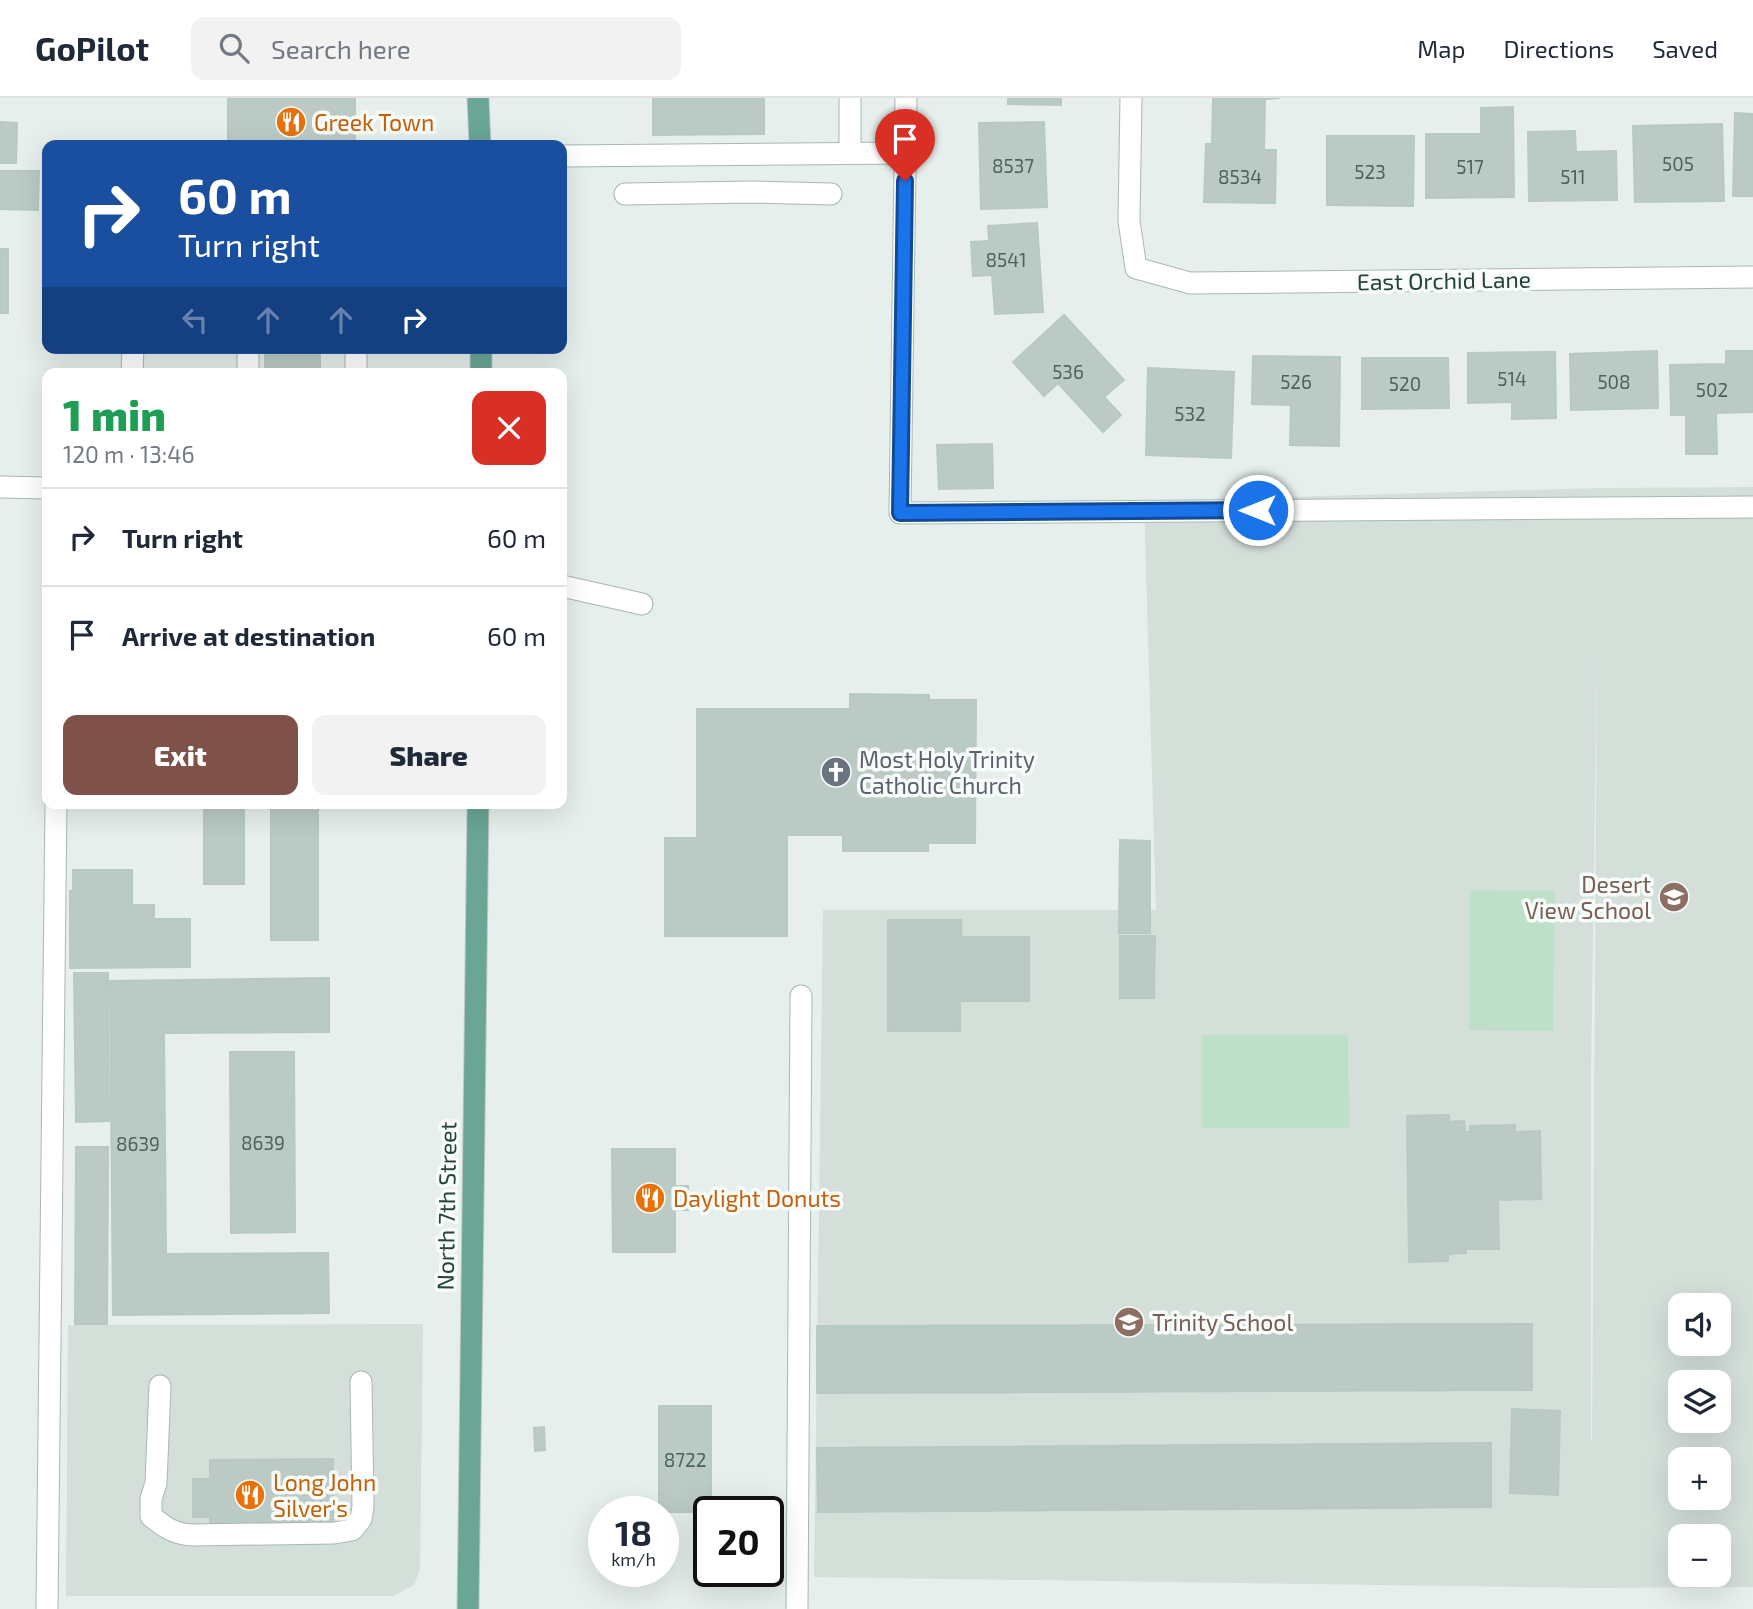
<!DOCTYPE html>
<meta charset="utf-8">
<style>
body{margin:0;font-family:"Exo 2",sans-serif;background:#f2f2f3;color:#1f2937;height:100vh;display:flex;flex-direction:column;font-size:26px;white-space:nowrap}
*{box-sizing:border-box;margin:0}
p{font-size:23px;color:#747a83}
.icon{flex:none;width:38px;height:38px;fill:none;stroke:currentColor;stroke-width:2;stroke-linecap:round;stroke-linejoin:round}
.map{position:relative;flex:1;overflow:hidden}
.sheet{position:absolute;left:42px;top:270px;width:525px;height:441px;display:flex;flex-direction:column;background:#fff;border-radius:14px;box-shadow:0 7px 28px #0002}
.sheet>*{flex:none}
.top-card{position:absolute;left:42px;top:42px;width:525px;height:214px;border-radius:14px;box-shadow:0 7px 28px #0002;background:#1a4fa0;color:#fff;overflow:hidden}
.controls{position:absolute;left:1668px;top:1195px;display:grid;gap:14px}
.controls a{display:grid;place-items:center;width:63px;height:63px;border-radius:14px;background:#fff;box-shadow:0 7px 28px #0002;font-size:35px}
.speed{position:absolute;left:588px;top:1398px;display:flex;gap:14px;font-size:35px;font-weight:700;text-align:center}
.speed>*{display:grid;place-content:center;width:91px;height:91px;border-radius:50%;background:#fff;box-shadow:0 7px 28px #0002;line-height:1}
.speed small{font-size:18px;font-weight:400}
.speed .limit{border:4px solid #111;border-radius:10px;background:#fff;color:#111}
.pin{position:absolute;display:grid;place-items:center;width:60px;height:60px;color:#fff;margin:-72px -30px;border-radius:50% 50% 50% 0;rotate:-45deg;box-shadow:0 0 7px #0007}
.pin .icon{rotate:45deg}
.me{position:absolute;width:77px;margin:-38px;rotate:270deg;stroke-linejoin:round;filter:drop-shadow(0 0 5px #0008)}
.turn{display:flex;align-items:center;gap:24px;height:147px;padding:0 21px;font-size:32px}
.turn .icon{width:91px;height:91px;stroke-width:2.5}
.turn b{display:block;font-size:49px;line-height:60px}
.lanes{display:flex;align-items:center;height:66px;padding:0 21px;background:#0003;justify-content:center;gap:35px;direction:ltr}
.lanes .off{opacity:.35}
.round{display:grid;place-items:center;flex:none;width:74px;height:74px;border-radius:14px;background:#f2f2f3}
.head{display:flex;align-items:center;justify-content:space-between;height:119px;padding:0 21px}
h1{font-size:42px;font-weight:800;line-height:52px;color:#1e9e55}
.action{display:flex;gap:14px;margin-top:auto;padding:14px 21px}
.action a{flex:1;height:80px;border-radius:14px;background:#7f5249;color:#fff;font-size:28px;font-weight:800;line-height:80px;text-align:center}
.action a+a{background:#f2f2f3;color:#1f2937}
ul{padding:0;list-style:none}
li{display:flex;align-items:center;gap:21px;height:98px;padding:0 21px;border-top:2px solid #e0e1e3}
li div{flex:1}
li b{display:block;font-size:26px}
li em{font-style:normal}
header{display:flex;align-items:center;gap:42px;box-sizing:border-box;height:98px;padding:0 35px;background:#fff;border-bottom:2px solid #e0e1e3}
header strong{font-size:33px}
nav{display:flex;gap:38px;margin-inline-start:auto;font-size:24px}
.search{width:490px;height:63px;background:#f2f2f3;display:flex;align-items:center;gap:18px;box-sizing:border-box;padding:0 24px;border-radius:14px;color:#747a83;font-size:26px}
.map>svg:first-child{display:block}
.built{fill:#d4dfda;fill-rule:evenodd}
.green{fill:#bfe0c8}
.building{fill:#bbcac4;stroke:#b8c9c2;stroke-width:2}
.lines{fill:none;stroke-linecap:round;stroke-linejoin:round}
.minor-casing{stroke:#a8b8b2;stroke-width:23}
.major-casing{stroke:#c2cac8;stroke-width:23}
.minor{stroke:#fff;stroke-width:21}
.major{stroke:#6aa596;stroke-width:21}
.route-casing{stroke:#114b97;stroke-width:18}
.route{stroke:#1a73e8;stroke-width:12}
.labels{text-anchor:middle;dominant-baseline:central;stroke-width:7;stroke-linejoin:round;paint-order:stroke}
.number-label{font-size:19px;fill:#4a645c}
.food-label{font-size:23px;fill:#c56008;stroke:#f7fbf9;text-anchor:start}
.street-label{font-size:23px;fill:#24423a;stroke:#f7fbf9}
.worship-label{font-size:23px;fill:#5b616d;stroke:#f7fbf9;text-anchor:start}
.education-label{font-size:23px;fill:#785e54;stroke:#f7fbf9;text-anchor:end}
</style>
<header>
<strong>GoPilot</strong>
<div class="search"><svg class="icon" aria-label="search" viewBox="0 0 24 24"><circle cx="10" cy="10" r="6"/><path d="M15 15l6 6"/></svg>Search here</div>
<nav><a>Map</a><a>Directions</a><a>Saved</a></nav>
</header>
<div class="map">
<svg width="1753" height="1511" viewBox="0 0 1753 1511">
<rect width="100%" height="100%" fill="#e6efeb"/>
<g class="built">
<path d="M1753,389v1100l-162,1 -777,-11 9,-667h333l-12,-409 455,-13zM1597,559l-5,782 -1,1v-365zM1680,1208h38v38h-38zM1680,1284h38v39h-38zM1680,1362h38v38h-38zM1680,1438h38v39h-38z"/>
<path d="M423,1226l-3,246 -6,15 -21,11h-327l2,-271z"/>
</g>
<g class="green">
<path d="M1470,792l85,1 -2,140 -84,-1z"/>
<path d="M1202,937h146l1,93h-147z"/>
</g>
<g class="building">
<rect x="228" y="0" width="127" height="47"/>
<path d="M653,0h111v36l-111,1z"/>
<path d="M1008,0h53v7l-53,-1z"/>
<path d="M1213,0h67l-15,1 -1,51h12l-1,53 -71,-1 2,-58h6z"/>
<path d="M1513,9l1,90 -88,1v-64h55v-26z"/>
<path d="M1735,15l18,1v82h-20z"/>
<path d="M0,24l17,1 -1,40h-16z"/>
<path d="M1044,24l3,85 -66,2 -2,-86z"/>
<path d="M1722,26l2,77 -89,1 -2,-76z"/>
<path d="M1575,33l1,21 40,-1 1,49 -88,1 -1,-69z"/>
<path d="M1327,38h87l-1,70 -86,-1z"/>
<path d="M0,73h39l-1,39 -38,-1z"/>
<path d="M1037,125l6,89 -48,2 -3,-39 -19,1 -2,-34 18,-1 -1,-15z"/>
<rect x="0" y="151" width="8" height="64"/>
<path d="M1064,217l60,65 -20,17 17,18 -18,17 -45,-49 -14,13 -31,-34z"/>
<rect x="265" y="250" width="55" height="25"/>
<path d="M1657,253l1,57 -87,2 -1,-56z"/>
<path d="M1726,253h27v61l-37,1 1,41h-31v-39h-15l-1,-50 56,-1z"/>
<path d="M1555,254l1,66 -44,1v-17l-44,1v-50z"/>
<path d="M1253,258l87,1 -1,89 -49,-1 1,-40 -39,-1z"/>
<path d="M1362,260h86l1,50 -87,1z"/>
<path d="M1148,270l86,4 -3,86 -85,-3z"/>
<path d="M992,346l1,44 -54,1 -2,-44z"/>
<path d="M850,596l79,1v5h47l-1,143h-47v8h-85v-16h-56v101h-122v-98h32v-129h153z"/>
<rect x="204" y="705" width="40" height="81"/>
<rect x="271" y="705" width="47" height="137"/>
<path d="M1120,742l30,1v92h-31z"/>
<path d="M73,772h59v35h22v14h36v48l-120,1v-77h3z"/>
<path d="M888,822h73v17h68v64h-69v30h-72z"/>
<path d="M1120,838h35l-1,62h-34z"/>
<path d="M74,875h34l1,148 -33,1z"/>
<path d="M329,880v54l-165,1 2,221 162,-1 1,60 -216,2 -3,-334z"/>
<path d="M230,954h64l1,180 -64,1z"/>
<path d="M1449,1017v7l15,-1 1,11h5v-6l45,-1v7l25,-1 1,68 -43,1 1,49h-33v4l-18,1v7l-39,1 -2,-146z"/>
<path d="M76,1049h32l-1,177h-32z"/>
<path d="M612,1051h63v37h13v24h-13v42h-62z"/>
<path d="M1532,1226v66l-715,3v-67z"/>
<rect x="659" y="1308" width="52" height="106"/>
<path d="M1512,1311l48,2 -2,84 -48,-2z"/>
<path d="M544,1329l1,23 -10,1 -1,-23z"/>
<path d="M1491,1345v64l-673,5 -1,-64z"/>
<path d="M333,1361v65l-123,1v-8h-17v-38h17v-19z"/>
</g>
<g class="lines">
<g class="minor-casing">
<g id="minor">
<path d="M850,0v55"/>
<path d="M906,0l-6,415 853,-6"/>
<path d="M1131,0l-2,123 7,47 54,15 563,-6"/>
<path d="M562,58l343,-3"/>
<path d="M625,96l126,-2 80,2"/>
<path d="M248,250v25"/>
<path d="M132,275l1,-25"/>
<path d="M356,275v-25"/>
<path d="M0,389l47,1"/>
<path d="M562,488l80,18"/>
<path d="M160,1288l-4,97 -5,16v17c13,11 23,18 41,19l142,-2 18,-3 9,-11 2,-12 -2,-125"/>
<path d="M47,1511l9,-806"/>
<path d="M797,1511l4,-613"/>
</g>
</g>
<g class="major-casing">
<g id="major">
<path d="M478,0l2,47"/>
<path d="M481,250v25"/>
<path d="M468,1511l10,-806"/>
</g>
</g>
<use href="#minor" class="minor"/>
<use href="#major" class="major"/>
</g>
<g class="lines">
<g class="route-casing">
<path id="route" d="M905,83l-5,332 358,-3"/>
</g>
<use href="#route" class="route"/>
</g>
<defs>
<g id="restaurant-disc" transform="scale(1.575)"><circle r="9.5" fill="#e8710a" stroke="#f7fbf9"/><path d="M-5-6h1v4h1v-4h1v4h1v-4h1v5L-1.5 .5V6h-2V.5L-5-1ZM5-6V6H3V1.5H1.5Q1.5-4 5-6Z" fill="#fff"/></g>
<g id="church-disc" transform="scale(1.575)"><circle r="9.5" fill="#6b7280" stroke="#f7fbf9"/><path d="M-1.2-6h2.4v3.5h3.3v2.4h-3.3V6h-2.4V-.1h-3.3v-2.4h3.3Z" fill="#fff"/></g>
<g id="school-disc" transform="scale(1.575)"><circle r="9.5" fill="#8d6e63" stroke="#f7fbf9"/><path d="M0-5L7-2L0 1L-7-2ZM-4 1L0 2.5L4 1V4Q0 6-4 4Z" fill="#fff"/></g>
</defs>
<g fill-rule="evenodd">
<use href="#restaurant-disc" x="291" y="24"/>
<use href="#church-disc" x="836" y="674"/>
<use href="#school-disc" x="1674" y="799"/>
<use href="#restaurant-disc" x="650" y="1100"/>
<use href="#school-disc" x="1129" y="1224"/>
<use href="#restaurant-disc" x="250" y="1397"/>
</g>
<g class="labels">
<g class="number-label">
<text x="1678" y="65">505</text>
<text x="1013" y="67">8537</text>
<text x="1470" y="68">517</text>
<text x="1370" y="73">523</text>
<text x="1240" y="78">8534</text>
<text x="1573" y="78">511</text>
<text x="1006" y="161">8541</text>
<text x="1068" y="273">536</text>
<text x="1512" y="280">514</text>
<text x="1296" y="283">526</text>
<text x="1614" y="283">508</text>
<text x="1405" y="285">520</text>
<text x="1712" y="291">502</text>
<text x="1190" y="315">532</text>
<text x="263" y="1044">8639</text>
<text x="138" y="1045">8639</text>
<text x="685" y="1361">8722</text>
</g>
<g class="food-label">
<text x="314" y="24">Greek Town</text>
<text x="673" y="1100">Daylight Donuts</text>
<text x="273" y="1384">Long John<tspan x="273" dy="26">Silver's</tspan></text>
</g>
<g class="street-label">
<text transform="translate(1444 182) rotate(-1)">East Orchid Lane</text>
<text transform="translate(446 1108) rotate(-89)">North 7th Street</text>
</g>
<g class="worship-label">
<text x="859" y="661">Most Holy Trinity<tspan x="859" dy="26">Catholic Church</tspan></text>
</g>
<g class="education-label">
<text x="1651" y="786">Desert<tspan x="1651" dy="26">View School</tspan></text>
<text x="1152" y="1224" text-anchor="start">Trinity School</text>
</g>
</g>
</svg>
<div class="controls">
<a><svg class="icon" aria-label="sound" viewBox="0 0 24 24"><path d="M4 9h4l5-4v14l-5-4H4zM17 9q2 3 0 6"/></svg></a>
<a><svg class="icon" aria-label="layers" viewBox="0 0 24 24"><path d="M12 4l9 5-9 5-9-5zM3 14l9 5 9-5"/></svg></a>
<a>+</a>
<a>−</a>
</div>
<div class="speed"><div>18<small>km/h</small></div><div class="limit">20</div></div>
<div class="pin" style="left:905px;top:83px;background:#d93025"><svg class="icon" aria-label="arrive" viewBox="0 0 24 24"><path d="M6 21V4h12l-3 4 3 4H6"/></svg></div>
<svg class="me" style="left:1258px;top:412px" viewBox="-20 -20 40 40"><circle r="17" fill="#1a73e8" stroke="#fff" stroke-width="3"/><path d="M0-11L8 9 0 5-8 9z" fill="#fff"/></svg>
<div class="top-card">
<div class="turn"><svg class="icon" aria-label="right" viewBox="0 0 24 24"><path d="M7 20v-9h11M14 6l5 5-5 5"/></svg><div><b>60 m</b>Turn right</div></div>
<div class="lanes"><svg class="icon off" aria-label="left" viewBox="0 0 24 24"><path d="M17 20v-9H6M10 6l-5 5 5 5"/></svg><svg class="icon off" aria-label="ahead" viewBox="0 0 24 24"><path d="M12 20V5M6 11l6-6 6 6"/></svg><svg class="icon off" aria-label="ahead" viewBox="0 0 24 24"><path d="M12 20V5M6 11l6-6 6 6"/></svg><svg class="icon" aria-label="right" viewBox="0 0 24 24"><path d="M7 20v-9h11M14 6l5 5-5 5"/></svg></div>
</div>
<section class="sheet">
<div class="head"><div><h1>1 min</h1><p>120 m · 13:46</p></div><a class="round" style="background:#d93025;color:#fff"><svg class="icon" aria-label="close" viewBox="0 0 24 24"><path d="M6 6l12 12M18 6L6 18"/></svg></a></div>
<ul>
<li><svg class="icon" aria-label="right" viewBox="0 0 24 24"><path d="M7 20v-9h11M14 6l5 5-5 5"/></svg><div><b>Turn right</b></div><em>60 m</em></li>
<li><svg class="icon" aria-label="arrive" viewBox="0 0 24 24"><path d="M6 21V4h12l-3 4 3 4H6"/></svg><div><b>Arrive at destination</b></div><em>60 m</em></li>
</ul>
<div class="action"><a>Exit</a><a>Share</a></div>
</section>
</div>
